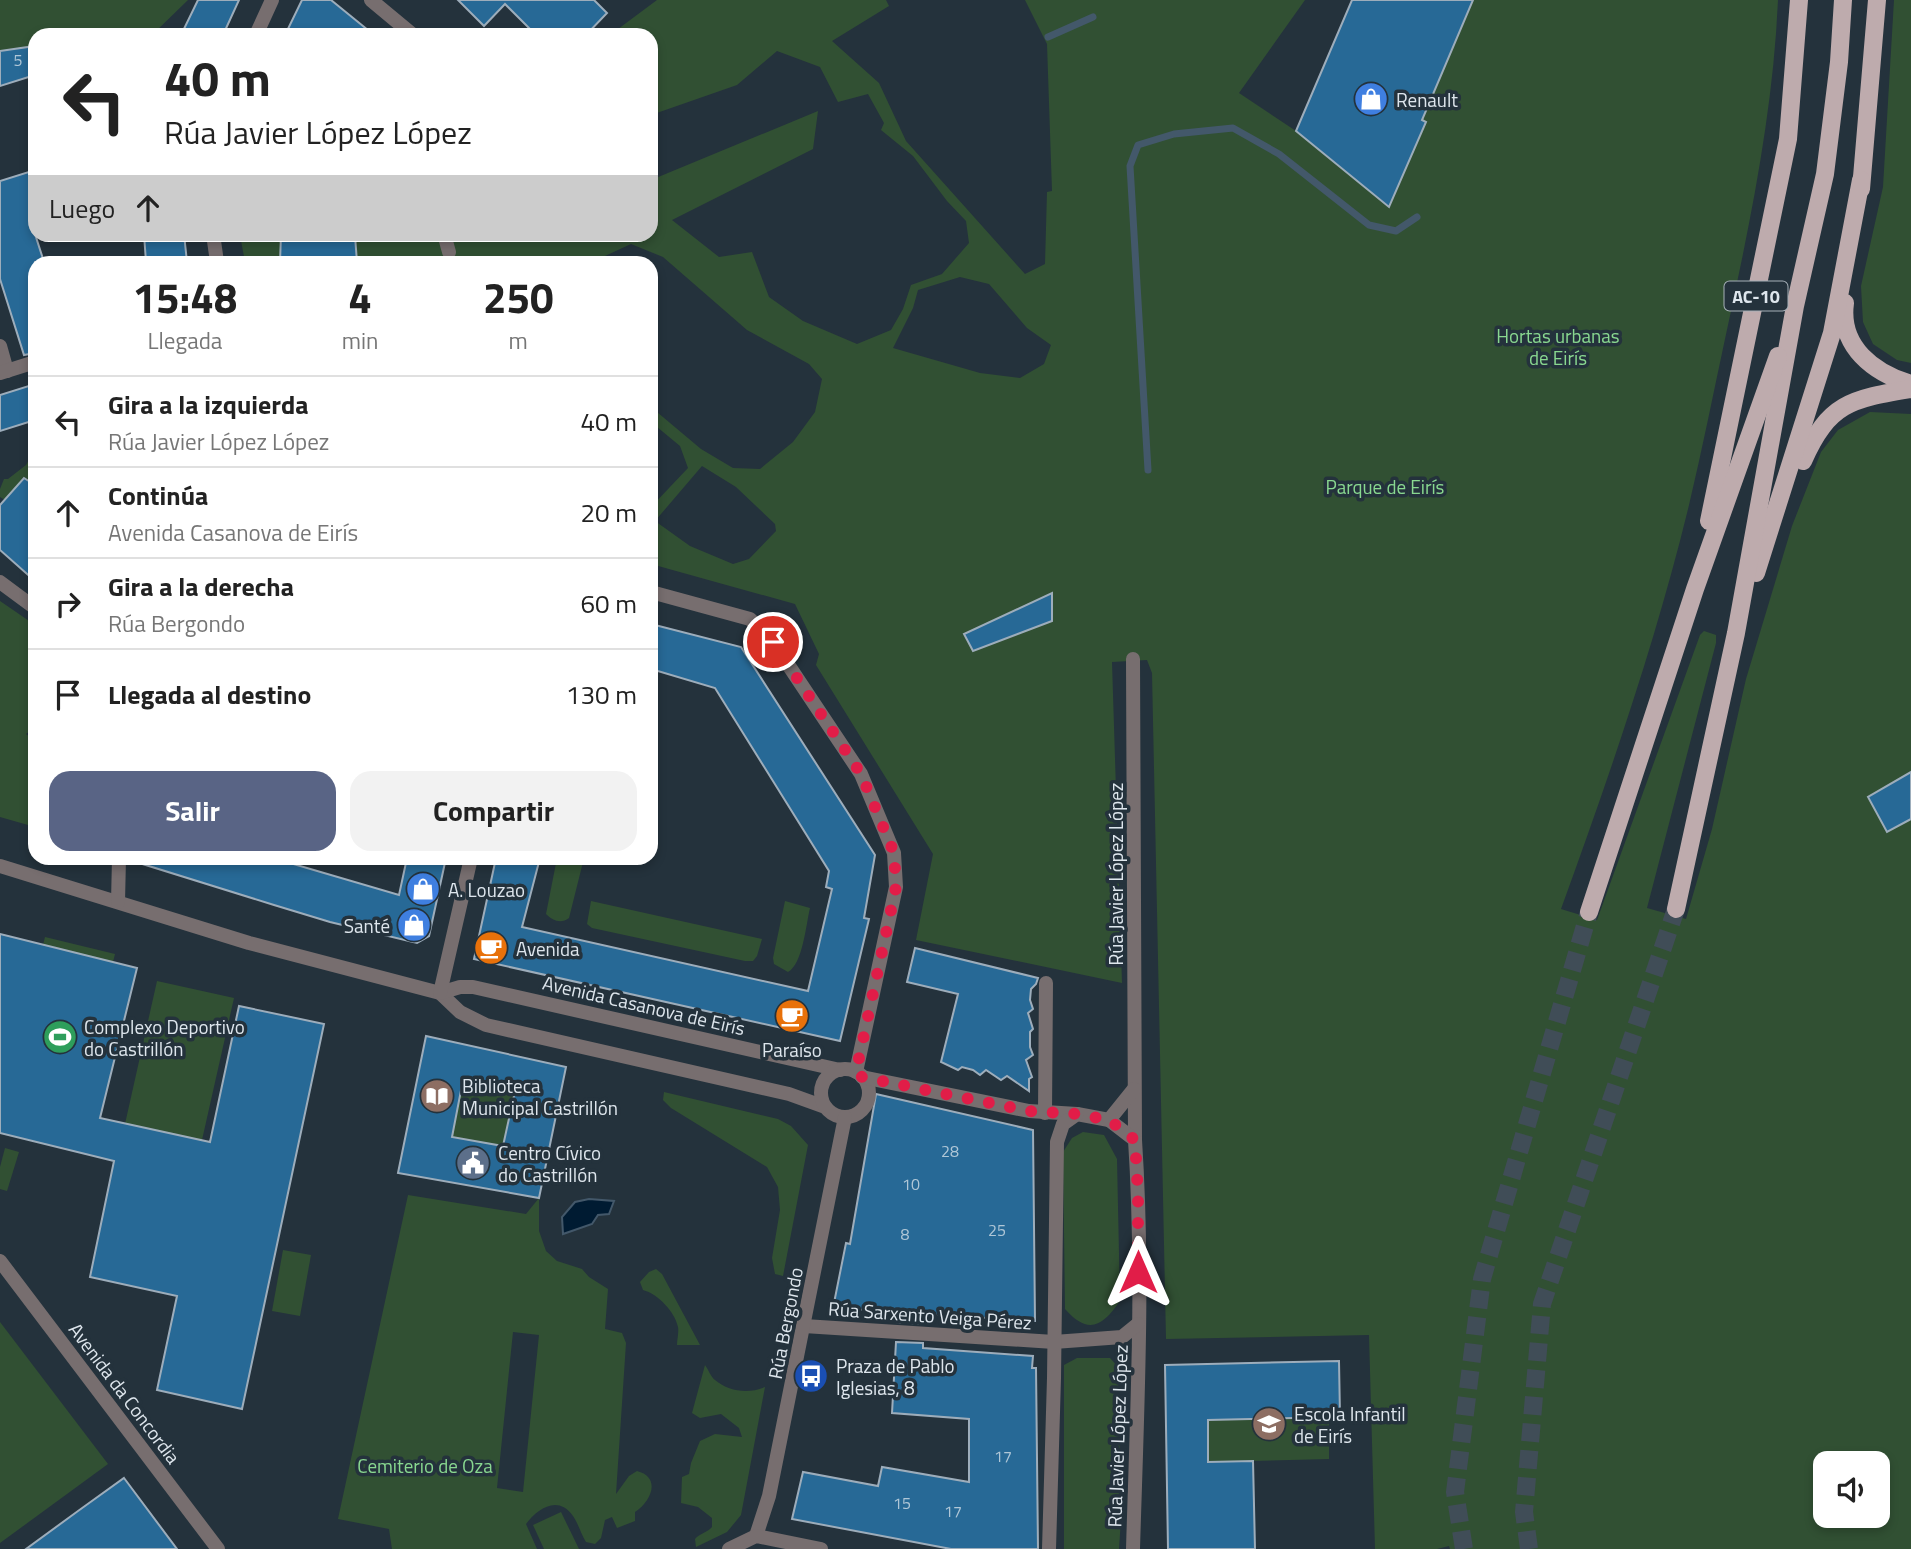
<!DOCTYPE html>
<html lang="es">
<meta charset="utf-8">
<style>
body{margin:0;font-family:"Titillium Web",sans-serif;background:#f2f2f2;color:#222;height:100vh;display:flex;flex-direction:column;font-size:26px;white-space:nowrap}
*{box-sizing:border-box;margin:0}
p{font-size:23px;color:#767676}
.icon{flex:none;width:38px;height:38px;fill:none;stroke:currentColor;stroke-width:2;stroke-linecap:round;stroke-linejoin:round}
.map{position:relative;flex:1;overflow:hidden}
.drawer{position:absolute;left:28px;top:256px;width:630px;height:609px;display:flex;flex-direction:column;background:#fff;border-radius:21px;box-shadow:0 4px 10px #0003}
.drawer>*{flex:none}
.hud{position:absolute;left:28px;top:28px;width:630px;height:214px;border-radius:21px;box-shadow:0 4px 10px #0003;background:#fff;color:#222;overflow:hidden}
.tools{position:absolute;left:1813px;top:1451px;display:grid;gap:14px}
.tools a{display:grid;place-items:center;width:77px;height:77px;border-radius:14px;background:#fff;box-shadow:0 4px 10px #0003;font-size:35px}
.pin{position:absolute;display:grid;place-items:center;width:60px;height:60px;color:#fff;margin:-30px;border:4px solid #fff;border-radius:50%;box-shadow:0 2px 7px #0007}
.me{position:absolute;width:77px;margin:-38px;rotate:0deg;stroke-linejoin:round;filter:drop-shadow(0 0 5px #0008)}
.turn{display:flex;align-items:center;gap:24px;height:147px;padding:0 21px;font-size:32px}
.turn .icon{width:91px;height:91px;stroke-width:2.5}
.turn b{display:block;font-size:49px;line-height:60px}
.then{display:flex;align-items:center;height:66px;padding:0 21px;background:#0003;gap:14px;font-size:26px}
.eta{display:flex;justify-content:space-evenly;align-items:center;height:119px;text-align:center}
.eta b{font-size:42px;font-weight:700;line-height:49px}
.primary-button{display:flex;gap:14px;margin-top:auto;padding:14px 21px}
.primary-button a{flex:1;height:80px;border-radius:21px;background:#596485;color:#fff;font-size:28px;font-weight:700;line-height:80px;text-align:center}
.primary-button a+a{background:#f2f2f2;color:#222}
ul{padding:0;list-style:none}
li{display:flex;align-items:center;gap:21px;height:91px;padding:0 21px;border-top:2px solid #e0e0e0}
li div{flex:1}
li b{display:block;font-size:26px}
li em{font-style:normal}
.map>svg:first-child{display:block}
.green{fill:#315033;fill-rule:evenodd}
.water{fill:#001b32;stroke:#43586a;stroke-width:2}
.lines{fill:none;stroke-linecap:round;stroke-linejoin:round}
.stream{stroke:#43586a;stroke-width:7}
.building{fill:#276996;stroke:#9dadbb;stroke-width:2;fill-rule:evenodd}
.primary-tunnel{stroke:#404d57;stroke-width:18;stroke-dasharray:18 9;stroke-linecap:butt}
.minor{stroke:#776e6f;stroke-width:14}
.primary{stroke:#beabad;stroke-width:18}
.route{stroke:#e11d48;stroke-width:12;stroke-dasharray:0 21.6}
.labels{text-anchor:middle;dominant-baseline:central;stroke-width:7;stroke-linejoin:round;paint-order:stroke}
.number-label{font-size:16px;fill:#b0c7d7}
.shield{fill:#24323c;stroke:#a6b0b8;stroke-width:2}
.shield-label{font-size:18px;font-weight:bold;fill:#dee6ed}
.poi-label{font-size:19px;fill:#dee6ed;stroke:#24323c;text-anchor:start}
.park-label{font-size:19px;fill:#89d890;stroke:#24323c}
.street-label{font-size:19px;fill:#dee6ed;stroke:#24323c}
</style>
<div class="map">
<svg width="1911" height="1549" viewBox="0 0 1911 1549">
<rect width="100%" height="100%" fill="#24323c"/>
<g class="green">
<path d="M0,0h188l-36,35h-117v11l-35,5z"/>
<path d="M657,0h229l3,6 -57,35 47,42 27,58 119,133 20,-10 2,-72 5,-1 -5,-147 -22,-44h280l-66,93 57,38 126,-11 51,-120h305c-5,115 -29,228 -53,339 -12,56 -23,111 -36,166 -33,136 -80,272 -128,404l36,11 103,-285 4,-4 12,4v8l-69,265 39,11 26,-90 34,-150 46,-153 29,-74 17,-22 32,-18 41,2v1135h-461l-1,-3 -12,3h-62l-6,-214 -203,4 -14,-666 -5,-13 -35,2 10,321 -206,-43 17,-86 -117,-189 3,-11 -24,-50 -144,-40v-57l37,-39 -8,-22 -29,-24v-15l50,42 32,19 27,1 33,-27 22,-30 7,-33 -13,-15 -62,-34 -84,-73 -32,-13 -39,18h-235l-3,-26 -72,-1 -2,27h-35l-5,-27 411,-1v-54l167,-69 -5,38 -141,71 47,37 33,-5 17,45 34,24 54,23 34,-14 12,-21 8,-24 31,-11 27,-31 -3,-22 -19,-20 -34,-45 -32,-26 3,-7 -16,-29 -30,8 -18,-35 -43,-16 -40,34 -86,30v-80h-41zM960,277l29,7 38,44 24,17 -7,19 -24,14 -40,-5 -87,-25 20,-40 5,-18zM702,466l34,21 39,37 1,7 -27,28 -16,5 -43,-18 -35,-25zM1825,1463h53v53h-53z"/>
<path d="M1894,0h17v363l-14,-3 -24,-16 -10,-22 -2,-36 22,-99z"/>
<path d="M35,449v69l-35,-21v-8l4,-10h4l18,-14z"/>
<path d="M0,601l35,24v102l-9,7 9,7v86l-35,-10z"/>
<path d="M557,858h27l-15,60c-8,6 -16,3 -23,-4z"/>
<path d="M591,901l171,38 -5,17 -4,5h-8l-153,-33 -5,-4z"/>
<path d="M785,901l25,7c-4,16 -7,56 -22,64l-14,-8 -1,-6z"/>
<path d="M45,937l70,17 -2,8 -70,-17z"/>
<path d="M157,981l77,17 -32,142 -77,-16z"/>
<path d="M463,1080l52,11 -12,55 -51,-9z"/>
<path d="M664,1092l114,27 13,7 17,19 -25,131 -8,-2 -3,-16 8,-48 -2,-23 -11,-20 -96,-59 -8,-8z"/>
<path d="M1083,1132l21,3 13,24 3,142c-18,26 -32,34 -55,8l-2,-157 9,-14z"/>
<path d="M5,1148l14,4 -12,39 -7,-2v-22z"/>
<path d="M408,1195l118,19 13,-16v33l7,20 11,10 25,8 7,8 19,12 -3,40 17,4 4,10 -10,151 13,-18 8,-5c24,6 15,30 -2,41v9l-18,7 -5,-11 -7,3 -4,18 -6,6 -9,-2c-5,-8 -8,-19 -13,-26 -15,-22 -36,-7 -47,8l11,25h-145l-3,-20 -51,-10zM513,1332l26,3 -16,157 -26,-4z"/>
<path d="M283,1250l28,5 -11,61 -28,-5z"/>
<path d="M656,1269l6,5 38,71h-23c0,-5 2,-13 1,-18 -3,-15 -20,-33 -35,-37l-3,-8 9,-10z"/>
<path d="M0,1322l108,142 -108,79z"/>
<path d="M1077,1358h33l8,9 3,152 -2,30h-55v-184z"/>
<path d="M705,1365c3,4 6,12 10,15 14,12 34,14 50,7l-24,128 -14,17 -31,15 -1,-8c5,-6 12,-6 17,-12v-9l-14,-11 -17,-4 1,-26 7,-3 2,-11 9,-22 15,-7 27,3 -3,-9 -18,-14 -21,4 -8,-5z"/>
<path d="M1329,1417v42l-121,3v-42z"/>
<path d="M561,1512l18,37h-35l-11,-24z"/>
</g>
<path class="water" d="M589,1199l25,2 -5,13 -11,1 -6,9 -29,10 -1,-17 13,-15z"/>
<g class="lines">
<g class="stream">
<path d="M1048,37l45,-20"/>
<path d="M1148,470l-18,-304 8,-21 36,-11 59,-6 46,26 90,71 27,6 21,-14"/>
</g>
</g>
<g class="building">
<path d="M198,0h41l-16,35h-42z"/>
<path d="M302,0h29l43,35h-89z"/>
<path d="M458,0h136l13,13 -21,22h-50l-31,-31 -21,22z"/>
<path d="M1352,0h121l-51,120 4,2 -37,85 -93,-76z"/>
<path d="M35,46v29l-35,11v-35z"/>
<path d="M35,170v64l9,28h-9v91l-11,2 -24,-76v-98z"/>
<path d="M144,234h40l3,28h-41z"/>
<path d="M281,235l74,1 2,26h-77z"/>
<path d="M35,384v36l-35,11v-36z"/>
<path d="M24,478l11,7v96l-35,-31v-45z"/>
<path d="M1052,593v28l-79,30 -9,-17z"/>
<path d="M651,624l90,23 134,208 -11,63 5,1 -29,122 -366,-82 22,-101h44l-18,69 286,64 24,-102 -6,-2 3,-16 -114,-183 -64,-19z"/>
<path d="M1911,772v47l-24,13 -19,-35z"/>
<path d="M137,858h136l126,37 8,-37h39l-17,78 -12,7 -87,-21 -56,-17 -138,-43z"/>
<path d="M0,934l137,34 -37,150 110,24 29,-136 85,18 -82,385 -85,-19 20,-94 -87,-19 24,-116 -114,-28z"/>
<path d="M915,948l123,30 -2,6 -5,5 -1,11 3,9 -5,4 5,16 -3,3v15l3,8 -7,5 6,17 -3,2v12l-22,-15 -6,4 -15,-10 -6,5 -7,-5 -11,-3 -4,3 -17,-8 17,-68 -51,-12z"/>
<path d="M426,1036l140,31 -27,131 -141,-25zM463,1080l52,11 -12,55 -51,-9z"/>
<path d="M876,1094l157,36 2,191 -110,-7 -1,10 -28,-2 1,-10 -64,-4 13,-65 4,1z"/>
<path d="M896,1342l27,1v5l110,8 -1,12h4l2,181h-87l-159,-30 11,-47 75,14 4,-19 87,15v-63l-77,-6z"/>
<path d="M1339,1361l1,56 -132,3v42l45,-1 2,88h-87l-3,-184z"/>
<path d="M124,1478l53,71h-151l52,-38z"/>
</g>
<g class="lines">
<g class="primary-tunnel">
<path d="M1464,1549l-9,-57 27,-213 107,-367"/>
<path d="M1529,1549l-5,-37 18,-208 134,-395"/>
</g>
<g class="minor">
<path d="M371,0l42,35"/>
<path d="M256,35l16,-35"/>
<path d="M213,234l4,28"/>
<path d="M444,234l5,18"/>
<path d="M0,346l7,25"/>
<path d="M0,373l35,-11"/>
<path d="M0,582l35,26"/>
<path d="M651,592l99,27 23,23 88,132 33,79 2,34 -40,185"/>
<path d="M1133,659l2,481"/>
<path d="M0,866l249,77 191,50 20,19 26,13 303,69 36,13"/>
<path d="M118,902l1,-44"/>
<path d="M440,993l20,-6h13l367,83"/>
<path d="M440,993l31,-135"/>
<circle cx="845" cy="1093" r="24"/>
<path d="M862,1077l167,34 48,3 32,6 26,20c9,136 2,273 -2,409"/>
<path d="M1045,1113l1,-130"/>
<path d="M1109,1120l25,-31"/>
<path d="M0,1261l218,288"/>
<path d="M804,1326l250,16 68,-5 16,-13"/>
<path d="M756,1536l13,-40 76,-379"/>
<path d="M729,1549l27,-13 65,13"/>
<path d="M1049,1549l5,-171 3,-236 6,-18 14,-10"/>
</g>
<g class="primary">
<path d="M1861,189l16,-189"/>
<path d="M1845,303c-6,44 29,70 66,81"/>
<path d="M1803,461c26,-59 49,-62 108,-72"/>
<path d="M1709,521l79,-382 11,-139"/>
<path d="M1756,573l76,-240 29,-153"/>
<path d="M1676,909l60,-276 59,-327 30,-132 14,-112 4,-62"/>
<path d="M1589,912l106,-323 83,-233"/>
</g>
</g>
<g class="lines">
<path class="route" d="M773,642l88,132 33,79 2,34 -40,185 6,5 167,34 48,3 32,6 26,20 3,54v78"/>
</g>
<defs>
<g id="shop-disc" transform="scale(1.75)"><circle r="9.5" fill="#3f7fe0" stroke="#24323c"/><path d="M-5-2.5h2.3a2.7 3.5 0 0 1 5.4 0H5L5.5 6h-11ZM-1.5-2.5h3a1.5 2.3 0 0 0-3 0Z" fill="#fff"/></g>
<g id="cafe-disc" transform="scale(1.75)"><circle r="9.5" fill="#e8710a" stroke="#24323c"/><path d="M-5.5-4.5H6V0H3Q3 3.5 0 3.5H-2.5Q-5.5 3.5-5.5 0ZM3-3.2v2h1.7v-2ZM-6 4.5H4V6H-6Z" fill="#fff"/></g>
<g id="stadium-disc" transform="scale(1.75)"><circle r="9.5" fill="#2e9e5b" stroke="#24323c"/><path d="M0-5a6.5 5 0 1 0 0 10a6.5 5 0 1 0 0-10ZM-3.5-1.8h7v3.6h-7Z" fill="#fff"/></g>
<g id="library-disc" transform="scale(1.75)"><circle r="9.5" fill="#8d6e63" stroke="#24323c"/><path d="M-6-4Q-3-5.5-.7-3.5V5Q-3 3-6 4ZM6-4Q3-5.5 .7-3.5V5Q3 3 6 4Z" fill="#fff"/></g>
<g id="civic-disc" transform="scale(1.75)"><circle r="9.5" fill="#5c6f8a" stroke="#24323c"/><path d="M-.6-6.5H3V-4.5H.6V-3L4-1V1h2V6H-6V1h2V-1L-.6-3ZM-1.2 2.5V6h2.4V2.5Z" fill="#fff"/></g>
<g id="bus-disc" transform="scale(1.75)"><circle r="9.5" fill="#1a4fb4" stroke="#24323c"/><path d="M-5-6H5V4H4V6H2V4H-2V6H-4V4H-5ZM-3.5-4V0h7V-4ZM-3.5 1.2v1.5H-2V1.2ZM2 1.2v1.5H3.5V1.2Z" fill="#fff"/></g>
<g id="school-disc" transform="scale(1.75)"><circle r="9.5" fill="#8d6e63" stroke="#24323c"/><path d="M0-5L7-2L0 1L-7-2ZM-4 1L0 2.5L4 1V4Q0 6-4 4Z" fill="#fff"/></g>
</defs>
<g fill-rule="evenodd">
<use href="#shop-disc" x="1371" y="99"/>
<use href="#shop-disc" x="423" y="889"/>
<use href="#shop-disc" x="414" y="925"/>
<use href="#cafe-disc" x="491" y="948"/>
<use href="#cafe-disc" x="792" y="1016"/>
<use href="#stadium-disc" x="60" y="1037"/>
<use href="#library-disc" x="437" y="1096"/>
<use href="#civic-disc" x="473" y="1163"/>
<use href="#bus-disc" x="811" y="1376"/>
<use href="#school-disc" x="1269" y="1424"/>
</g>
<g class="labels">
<g class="number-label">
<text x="18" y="60">5</text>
<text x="950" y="1151">28</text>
<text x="911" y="1184">10</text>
<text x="997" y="1230">25</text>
<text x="905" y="1234">8</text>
<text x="1003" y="1456">17</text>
<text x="902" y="1503">15</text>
<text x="953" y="1511">17</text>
</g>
<rect class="shield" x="1724.5" y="281.5" width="63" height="29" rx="5"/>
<g class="shield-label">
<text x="1756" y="296">AC-10</text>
</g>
<g class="poi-label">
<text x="1396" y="99">Renault</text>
<text x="448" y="889">A. Louzao</text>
<text x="390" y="925" text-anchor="end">Santé</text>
<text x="516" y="948">Avenida</text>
<text x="84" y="1026">Complexo Deportivo<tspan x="84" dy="22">do Castrillón</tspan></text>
<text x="792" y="1049" text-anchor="middle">Paraíso</text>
<text x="462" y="1085">Biblioteca<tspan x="462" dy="22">Municipal Castrillón</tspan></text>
<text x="498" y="1152">Centro Cívico<tspan x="498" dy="22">do Castrillón</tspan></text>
<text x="836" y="1365">Praza de Pablo<tspan x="836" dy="22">Iglesias, 8</tspan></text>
<text x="1294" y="1413">Escola Infantil<tspan x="1294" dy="22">de Eirís</tspan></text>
</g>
<g class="park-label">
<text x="1558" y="335">Hortas urbanas<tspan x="1558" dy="22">de Eirís</tspan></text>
<text x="1385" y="486">Parque de Eirís</text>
<text x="425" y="1465">Cemiterio de Oza</text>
</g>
<g class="street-label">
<text transform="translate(1115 874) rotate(-90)">Rúa Javier López López</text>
<text transform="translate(644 1005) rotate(13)">Avenida Casanova de Eirís</text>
<text transform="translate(930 1315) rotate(4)">Rúa Sarxento Veiga Pérez</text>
<text transform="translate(785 1323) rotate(-79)">Rúa Bergondo</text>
<text transform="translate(125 1393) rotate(53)">Avenida da Concordia</text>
<text transform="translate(1117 1436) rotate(-88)">Rúa Javier López López</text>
</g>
</g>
</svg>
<div class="tools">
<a><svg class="icon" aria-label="sound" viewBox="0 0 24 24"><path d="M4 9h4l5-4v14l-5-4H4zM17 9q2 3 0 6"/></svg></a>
</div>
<div class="pin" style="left:773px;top:642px;background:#d93025"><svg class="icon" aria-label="arrive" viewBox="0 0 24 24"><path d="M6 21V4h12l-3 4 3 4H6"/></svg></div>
<svg class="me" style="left:1138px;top:1272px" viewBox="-20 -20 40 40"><path d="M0-17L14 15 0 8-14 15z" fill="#e11d48" stroke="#fff" stroke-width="4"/></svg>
<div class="hud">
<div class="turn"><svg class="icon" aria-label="left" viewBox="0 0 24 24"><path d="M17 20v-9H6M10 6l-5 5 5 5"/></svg><div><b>40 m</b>Rúa Javier López López</div></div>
<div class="then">Luego<svg class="icon" aria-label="ahead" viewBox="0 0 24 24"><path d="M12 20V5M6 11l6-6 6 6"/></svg></div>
</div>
<section class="drawer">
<div class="eta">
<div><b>15:48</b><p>Llegada</p></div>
<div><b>4</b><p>min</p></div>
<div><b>250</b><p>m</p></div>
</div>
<ul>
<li><svg class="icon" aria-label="left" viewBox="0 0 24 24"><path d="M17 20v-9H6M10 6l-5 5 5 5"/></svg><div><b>Gira a la izquierda</b><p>Rúa Javier López López</p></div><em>40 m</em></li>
<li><svg class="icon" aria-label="ahead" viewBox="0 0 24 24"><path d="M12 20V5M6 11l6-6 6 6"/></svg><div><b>Continúa</b><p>Avenida Casanova de Eirís</p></div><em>20 m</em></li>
<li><svg class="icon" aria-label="right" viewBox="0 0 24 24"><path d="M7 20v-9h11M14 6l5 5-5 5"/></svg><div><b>Gira a la derecha</b><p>Rúa Bergondo</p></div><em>60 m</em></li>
<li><svg class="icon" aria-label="arrive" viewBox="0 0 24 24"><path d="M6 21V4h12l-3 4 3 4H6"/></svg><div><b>Llegada al destino</b></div><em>130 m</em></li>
</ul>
<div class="primary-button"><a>Salir</a><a>Compartir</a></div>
</section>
</div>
